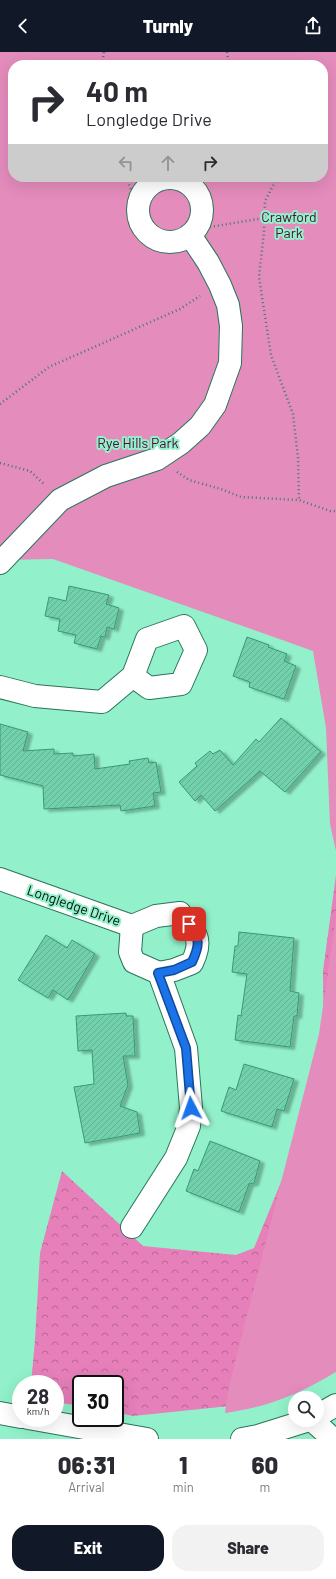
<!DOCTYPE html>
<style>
body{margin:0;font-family:Barlow,sans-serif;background:#f2f2f3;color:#2b2b33;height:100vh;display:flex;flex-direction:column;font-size:15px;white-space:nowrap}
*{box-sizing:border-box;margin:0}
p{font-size:13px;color:#7c7c81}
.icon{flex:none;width:22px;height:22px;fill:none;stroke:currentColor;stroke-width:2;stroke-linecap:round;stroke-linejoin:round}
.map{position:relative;height:1387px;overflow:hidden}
.details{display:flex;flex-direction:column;background:#fff;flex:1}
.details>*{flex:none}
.hud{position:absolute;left:8px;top:8px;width:320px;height:122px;border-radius:16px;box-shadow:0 4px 16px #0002;background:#fff;color:#2b2b33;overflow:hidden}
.controls{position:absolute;left:288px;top:1339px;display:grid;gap:8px}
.controls a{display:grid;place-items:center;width:36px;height:36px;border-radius:50%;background:#fff;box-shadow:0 4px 16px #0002;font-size:20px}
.speed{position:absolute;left:12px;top:1323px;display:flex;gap:8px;font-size:20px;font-weight:700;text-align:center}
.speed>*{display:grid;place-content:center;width:52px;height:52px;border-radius:50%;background:#fff;box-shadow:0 4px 16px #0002;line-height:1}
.speed small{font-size:10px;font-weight:400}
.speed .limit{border:2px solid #111;border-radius:6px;background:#fff;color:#111}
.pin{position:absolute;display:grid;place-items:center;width:34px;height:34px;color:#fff;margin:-17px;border-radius:8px;box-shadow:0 2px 6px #0006}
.me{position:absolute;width:44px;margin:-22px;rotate:356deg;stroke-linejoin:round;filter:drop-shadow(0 0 3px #0008)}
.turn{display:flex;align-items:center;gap:14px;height:84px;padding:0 12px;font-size:18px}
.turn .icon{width:52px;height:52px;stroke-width:2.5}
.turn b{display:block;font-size:28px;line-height:34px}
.lanes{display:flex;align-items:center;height:38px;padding:0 12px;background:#0003;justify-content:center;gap:20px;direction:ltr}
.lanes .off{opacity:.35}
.eta{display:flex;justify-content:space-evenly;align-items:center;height:68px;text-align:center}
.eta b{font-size:24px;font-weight:800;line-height:28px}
.primary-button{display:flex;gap:8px;margin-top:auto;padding:8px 12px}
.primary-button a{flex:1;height:46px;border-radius:16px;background:#111827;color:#fff;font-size:16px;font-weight:800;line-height:46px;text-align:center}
.primary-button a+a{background:#f2f2f3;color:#2b2b33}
header{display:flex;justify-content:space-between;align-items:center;height:52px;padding:0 12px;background:#111827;color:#fff;font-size:18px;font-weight:800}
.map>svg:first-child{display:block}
.forest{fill:url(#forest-crowns)}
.park{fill:#e48cbc;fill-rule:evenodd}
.building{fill:url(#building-hatch);stroke:#379977;filter:url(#shadow)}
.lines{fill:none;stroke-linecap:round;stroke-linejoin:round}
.minor-casing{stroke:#2a745a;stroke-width:24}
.path{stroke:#447a64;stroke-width:2.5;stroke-dasharray:1 3;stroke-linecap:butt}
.minor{stroke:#fff;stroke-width:22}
.route-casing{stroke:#114b97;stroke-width:10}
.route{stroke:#1a73e8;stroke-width:7}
.labels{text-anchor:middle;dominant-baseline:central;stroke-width:4;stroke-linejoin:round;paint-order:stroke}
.park-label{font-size:14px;fill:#4c0b35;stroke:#92f1ca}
.street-label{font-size:14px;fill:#00110a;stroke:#92f1ca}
</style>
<header><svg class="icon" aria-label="back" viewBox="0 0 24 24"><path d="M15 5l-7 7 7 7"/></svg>Turnly<svg class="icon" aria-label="share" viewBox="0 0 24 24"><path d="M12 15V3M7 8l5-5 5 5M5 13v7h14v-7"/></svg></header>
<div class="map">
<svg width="336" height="1387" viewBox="0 0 336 1387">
<defs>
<pattern id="forest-crowns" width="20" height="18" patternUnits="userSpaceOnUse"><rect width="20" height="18" fill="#e77fba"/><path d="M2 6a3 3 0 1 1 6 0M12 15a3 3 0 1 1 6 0" fill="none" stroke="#b96795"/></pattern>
<pattern id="building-hatch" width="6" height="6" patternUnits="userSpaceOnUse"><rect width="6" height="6" fill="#72d1ac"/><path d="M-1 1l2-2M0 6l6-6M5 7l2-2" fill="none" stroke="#61b293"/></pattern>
<filter id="shadow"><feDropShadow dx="4.5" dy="2.5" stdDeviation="1" flood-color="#0004"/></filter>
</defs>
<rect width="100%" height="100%" fill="#92f1ca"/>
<path class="forest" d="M336,823v422l-87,107 -116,12 -18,-4v-28h-34v22l-26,-4v-18h-24l4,-44 5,-87 22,-82 81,75 93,9 18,-7 70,-171 -1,-106z"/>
<g class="park">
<path d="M0,0h336v799l-6,-27 -4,-96 -13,-77 -260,-92 -53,1zM13,13h310v112h-310z"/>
<path d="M336,865v455c-37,22 -67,35 -111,41l2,-17 8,-34 84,-328z"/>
</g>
<g class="building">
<path d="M69,534l40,9 -3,9 13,4 -5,21 -7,-2 -2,10 -4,-1 -4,13 -23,-6 2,-8 -18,-4 2,-12 -15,-3 4,-19 17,4z"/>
<path d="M247,585l22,8 -1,2 19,7 -3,7 12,5 -12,33 -35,-12 1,-5 -17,-6z"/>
<path d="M281,666l40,34 -36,40 -25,-21 -45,40 -14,-16 -6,6 -16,-19 18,-16 -2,-3 15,-12 3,3 7,-4 13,15 23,-26 3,3z"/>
<path d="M0,672l28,8 -5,19 31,-2v5l19,-1v3l21,-2 1,15 35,-5 -1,-3 19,-3 1,5 7,-1 5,30 -8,1 2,13 -34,5 -1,-6 -76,4 -1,-23 -43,-11z"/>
<path d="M239,880l55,6 -4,53 9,2 -2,23h-3l-4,31 -55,-7 3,-25 3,1 6,-42 -15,-2 3,-26h3z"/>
<path d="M46,883l21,13 5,-8 23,14 -27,46 -15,-10 -5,8 -30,-18z"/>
<path d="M126,961v3h7l2,40h-12l5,29 -8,21 17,6 3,21 -55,10 -11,-56 20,-3 -2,-34 -14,1 -2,-35z"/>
<path d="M244,1012l50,15 -10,32 -7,-2 -5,18 -51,-16 8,-24 7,3z"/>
<path d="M210,1089l50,20 -6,22 -5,1 -10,28 -53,-21 8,-22 4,2z"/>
</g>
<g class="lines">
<g class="minor-casing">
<g id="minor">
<circle cx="170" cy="158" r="32"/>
<path d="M0,511l60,-63 46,-24 51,-17 24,-16 19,-17 15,-21 15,-42 1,-37 -3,-21 -8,-20 -12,-23 -18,-27"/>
<path d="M0,635l35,9 67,6 31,-26 14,-37 37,-13 12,24 -15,34 -32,4 -16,-12"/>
<path d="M0,827l132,47"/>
<path d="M132,874l24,-10 24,-3c15,20 24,25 12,50l-18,7 -15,3"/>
<path d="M132,1175l44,-69 13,-32 2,-18 -5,-60 -27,-75 -25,-11 -4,-10 2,-26"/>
<path d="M0,1361l21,4"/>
<path d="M317,1364l19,-11"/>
<path d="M28,1366l119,21"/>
<path d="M312,1368l21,19"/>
<path d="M242,1387l16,-3 51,-16"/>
</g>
</g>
<g class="path">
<path d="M227,0l2,13"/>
<path d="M102,13l2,-13"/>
<path d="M126,125l12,31"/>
<path d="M275,125l-1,7 -9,17 -1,31 -5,45 12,78 22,59 5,44 1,42"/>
<path d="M210,175l54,-9"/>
<path d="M0,352l49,-37 131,-58 20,-13"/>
<path d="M0,411l30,8 15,14"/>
<path d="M177,420l12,8 32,9 20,8 58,3 31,11h6"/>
</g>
<use href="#minor" class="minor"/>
</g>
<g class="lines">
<g class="route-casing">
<path id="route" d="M189,872c11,15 11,21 3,38l-18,8 -16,3 28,75 5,60"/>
</g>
<use href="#route" class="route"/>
</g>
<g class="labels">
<g class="park-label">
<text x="289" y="164">Crawford<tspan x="289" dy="16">Park</tspan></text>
<text x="138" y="390">Rye Hills Park</text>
</g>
<g class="street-label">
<text transform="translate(74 853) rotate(19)">Longledge Drive</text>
</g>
</g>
</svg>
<div class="controls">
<a><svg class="icon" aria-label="search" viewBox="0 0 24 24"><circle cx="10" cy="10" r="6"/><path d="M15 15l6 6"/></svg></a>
</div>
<div class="speed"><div>28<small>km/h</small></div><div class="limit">30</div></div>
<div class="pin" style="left:189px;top:872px;background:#d93025"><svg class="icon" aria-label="arrive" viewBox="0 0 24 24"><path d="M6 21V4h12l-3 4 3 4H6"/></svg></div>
<svg class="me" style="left:191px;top:1056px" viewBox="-20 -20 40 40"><path d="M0-17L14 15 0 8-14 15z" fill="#1a73e8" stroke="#fff" stroke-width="4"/></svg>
<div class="hud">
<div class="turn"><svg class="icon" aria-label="right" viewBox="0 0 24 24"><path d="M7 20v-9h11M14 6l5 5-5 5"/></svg><div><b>40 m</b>Longledge Drive</div></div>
<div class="lanes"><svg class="icon off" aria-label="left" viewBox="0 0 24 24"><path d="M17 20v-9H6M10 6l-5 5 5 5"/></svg><svg class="icon off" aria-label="ahead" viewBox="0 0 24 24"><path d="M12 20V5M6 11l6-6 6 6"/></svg><svg class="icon" aria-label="right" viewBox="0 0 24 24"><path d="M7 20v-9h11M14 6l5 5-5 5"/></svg></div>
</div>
</div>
<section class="details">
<div class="eta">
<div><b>06:31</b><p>Arrival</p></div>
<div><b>1</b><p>min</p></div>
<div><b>60</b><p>m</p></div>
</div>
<div class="primary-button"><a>Exit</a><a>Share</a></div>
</section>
